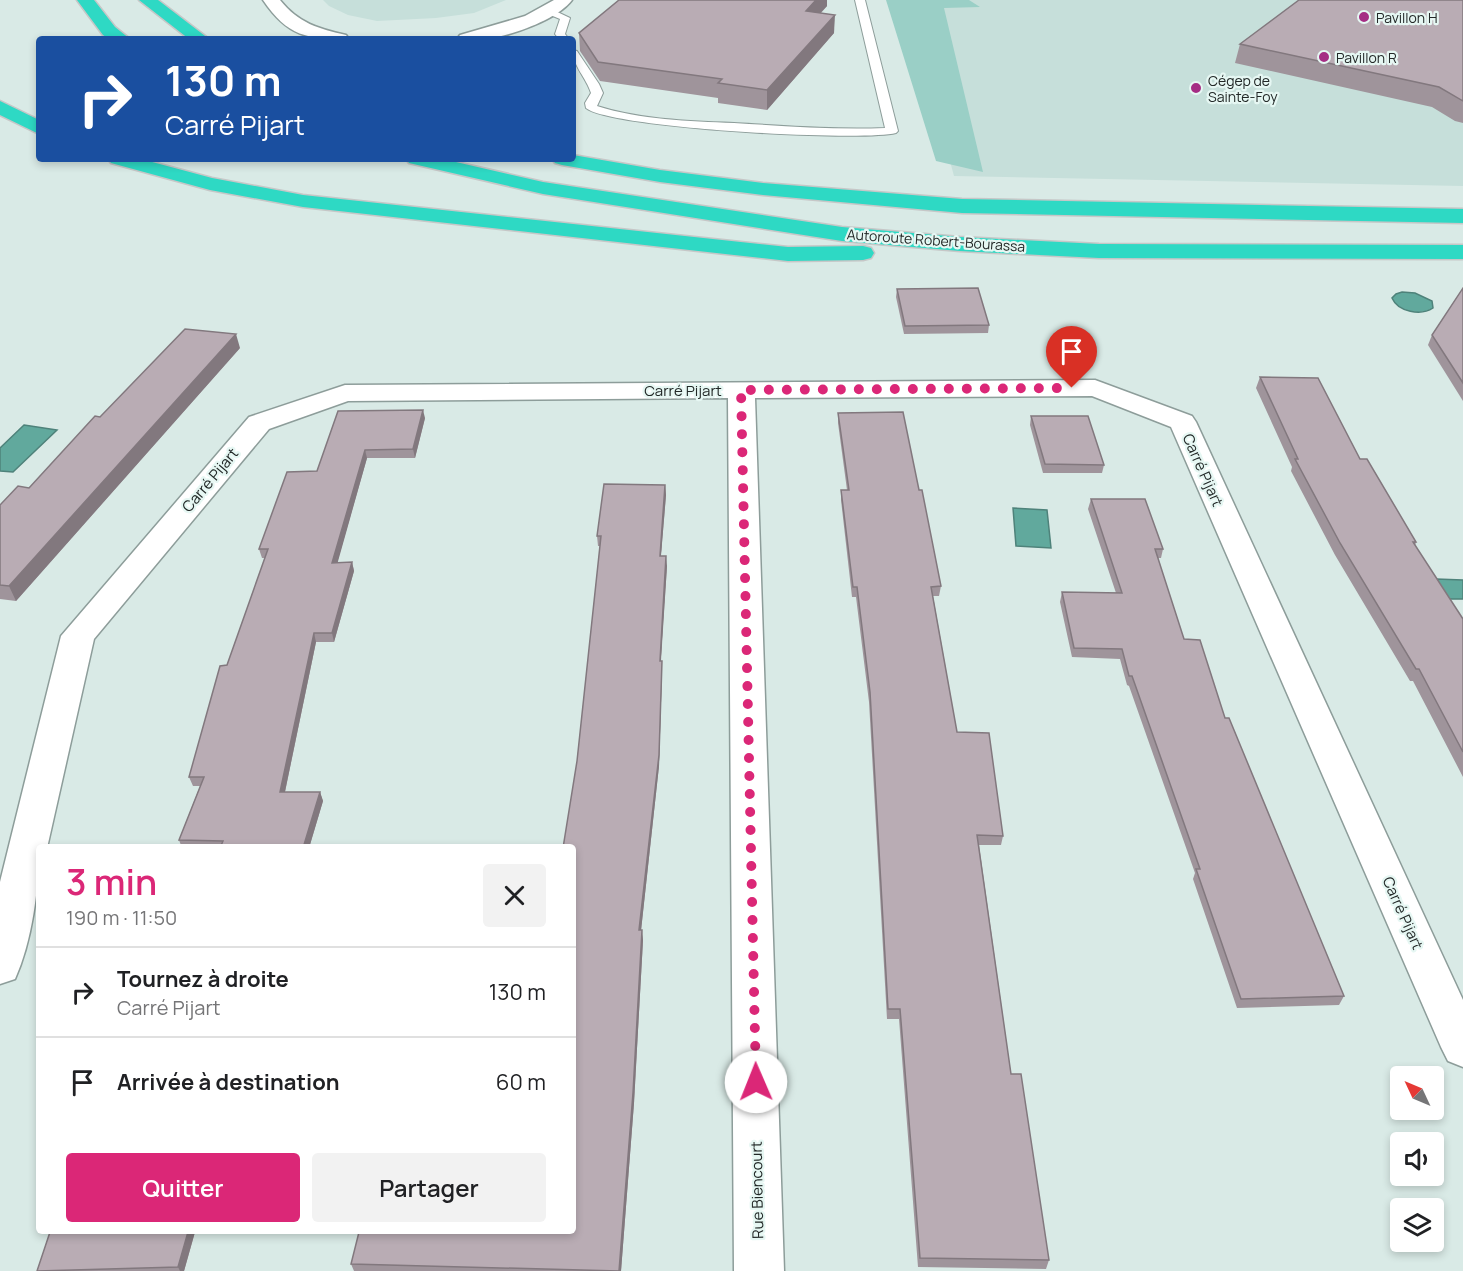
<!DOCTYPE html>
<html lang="fr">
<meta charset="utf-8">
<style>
body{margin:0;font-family:Manrope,sans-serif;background:#f2f2f2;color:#202124;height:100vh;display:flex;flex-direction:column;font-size:22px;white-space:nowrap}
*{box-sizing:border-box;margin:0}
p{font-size:20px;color:#757577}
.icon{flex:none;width:33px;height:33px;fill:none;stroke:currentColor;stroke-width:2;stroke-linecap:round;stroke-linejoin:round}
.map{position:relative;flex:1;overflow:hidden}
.drawer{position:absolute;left:36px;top:844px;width:540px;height:390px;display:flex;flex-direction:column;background:#fff;border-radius:6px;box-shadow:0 3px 9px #0003}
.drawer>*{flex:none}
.guide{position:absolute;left:36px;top:36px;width:540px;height:126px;border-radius:6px;box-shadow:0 3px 9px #0003;background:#1a4fa0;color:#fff;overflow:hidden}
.needle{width:39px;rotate:314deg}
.buttons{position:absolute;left:1390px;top:1066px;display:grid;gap:12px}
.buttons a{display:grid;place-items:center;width:54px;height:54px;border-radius:6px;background:#fff;box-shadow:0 3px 9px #0003;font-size:30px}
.pin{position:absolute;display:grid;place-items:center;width:51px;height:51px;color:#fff;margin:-62px -26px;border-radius:50% 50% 50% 0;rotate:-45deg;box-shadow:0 0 6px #0007}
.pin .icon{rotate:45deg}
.me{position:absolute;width:66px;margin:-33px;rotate:359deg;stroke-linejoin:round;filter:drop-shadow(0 0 4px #0008)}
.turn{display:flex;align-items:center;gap:21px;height:126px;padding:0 30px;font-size:27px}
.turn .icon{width:78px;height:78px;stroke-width:2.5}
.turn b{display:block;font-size:42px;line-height:51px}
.round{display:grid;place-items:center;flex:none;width:63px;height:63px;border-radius:6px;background:#f2f2f2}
.headline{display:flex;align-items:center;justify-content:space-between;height:102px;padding:0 30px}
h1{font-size:36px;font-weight:600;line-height:45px;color:#db2777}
.button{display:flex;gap:12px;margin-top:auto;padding:12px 30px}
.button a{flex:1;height:69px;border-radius:6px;background:#db2777;color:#fff;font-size:24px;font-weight:600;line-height:69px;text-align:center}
.button a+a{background:#f2f2f2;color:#202124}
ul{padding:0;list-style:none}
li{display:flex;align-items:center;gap:18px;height:90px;padding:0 30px;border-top:2px solid #e0e0e0}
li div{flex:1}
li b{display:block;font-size:22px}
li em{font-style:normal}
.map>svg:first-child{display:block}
.built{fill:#c6dfda}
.green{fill:#9acfc6}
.water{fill:#61a99d;stroke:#4e827a;stroke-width:1.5}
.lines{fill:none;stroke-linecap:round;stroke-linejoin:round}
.lane-casing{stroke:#8d9d9a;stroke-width:2}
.street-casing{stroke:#8d9d9a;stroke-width:3}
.highway-casing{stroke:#c6c7c7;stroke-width:3}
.lane{fill:#fff;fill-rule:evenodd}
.street{fill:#fff;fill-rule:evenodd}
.highway{fill:#2ed9c4;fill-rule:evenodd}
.wall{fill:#9f949b}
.shaded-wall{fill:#82787e}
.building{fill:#b9acb4;stroke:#82787e;stroke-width:1.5}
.route{stroke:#db2777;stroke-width:10;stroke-dasharray:0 18}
.poi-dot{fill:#a52d84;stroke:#e6f7f3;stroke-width:2}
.labels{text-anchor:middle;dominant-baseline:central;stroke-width:4.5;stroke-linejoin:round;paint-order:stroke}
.far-poi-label{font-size:14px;fill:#222827;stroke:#e6f7f3;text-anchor:start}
.far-street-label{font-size:14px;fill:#222827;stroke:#e6f7f3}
.street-label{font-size:15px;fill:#222827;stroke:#e6f7f3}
</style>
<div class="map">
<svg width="1463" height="1271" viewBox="0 0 1463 1271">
<rect width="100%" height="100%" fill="#d9eae6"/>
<g class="built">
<path d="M323,0h183l-32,13 -38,5 -59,3 -29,-6 -19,-9z"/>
<path d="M906,0h557v186l-509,-10z"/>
</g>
<path class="green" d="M886,0h83l11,7 -36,1 39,164 -47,-11z"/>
<g class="water">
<path d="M1402,292l13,1 17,8 1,7c-12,8 -35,4 -41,-10l4,-4z"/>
<path d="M24,425l33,5 -44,42 -13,-1v-23z"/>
<path d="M1013,508l34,2 4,38 -35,-2z"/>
<path d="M1436,579l27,1v19h-18z"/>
</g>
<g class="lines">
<g class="lane-casing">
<g id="lane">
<path d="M855,0h10l33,131 -2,2c-36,9 -287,-5 -310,-25l-1,-5 6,-10c-5,-16 -18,-26 -18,-43l4,1 22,33 4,9 -6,13c44,14 91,15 137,17 50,3 101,7 151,5z"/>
<path d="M551,9l19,9 -5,16 4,5h-10l-4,-5 5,-15 -12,-5v-4z"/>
</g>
</g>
<g class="street-casing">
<g id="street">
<path d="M263,0h17c18,23 39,29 66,35l3,4c-42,0 -61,-2 -86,-39z"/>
<path d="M554,0h18c-15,20 -62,36 -86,39 -9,1 -19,0 -29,0l3,-4 65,-19z"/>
<path d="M1095,380l97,36 4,6 267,578v67l-15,-6 -7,-14 -270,-620 -79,-31 -337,2 29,873h-50l-6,-873 -380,3 -79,28 -175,210 -47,209h-8c0,40 -7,94 -24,131l-15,5v-102l61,-246 188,-219 96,-32z"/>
</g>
</g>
<g class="highway-casing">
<g id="highway">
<path d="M77,0h17l21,27 15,12h-21l-6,-4z"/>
<path d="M139,0h19l51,39h-20z"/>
<path d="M0,101l39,19v14l-39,-19z"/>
<path d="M573,155l87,15 103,13 199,16 501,10v14l-501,-10 -199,-18 -103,-13 -98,-17 -7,-2 -3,-4h21z"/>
<path d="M108,159h33l71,19 91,17 485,52 75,-1 8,2 3,5 -3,5 -8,2 -75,1 -485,-54 -93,-17 -99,-27z"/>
<path d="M406,159h37l100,23 299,45 118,10 139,7 364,1v14l-364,-1 -139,-7 -118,-10 -299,-47 -134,-31z"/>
</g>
</g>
<use href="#lane" class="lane"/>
<use href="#street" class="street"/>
<use href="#highway" class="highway"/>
</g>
<g class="wall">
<path d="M619,0h208v6l-6,7 13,20 -67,77 -49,-7v-5l-118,-17 -20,-30 -1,-18z"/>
<path d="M1463,0v123l-8,-2 -23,-14 -197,-44 5,-19z"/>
<path d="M1463,288v113l-35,-56 4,-10z"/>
<path d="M897,289l92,36 -1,8 -84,1 -8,-37z"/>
<path d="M240,348l-224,253 -16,-2v-94l29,-17 71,-71z"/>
<path d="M1260,377l100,82 56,83 -1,4 48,73v158l-50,-96h-3l-75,-126 -44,-84 1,-4 -36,-79z"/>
<path d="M838,413l81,77 22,96 -2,10h-6l24,136 46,104 -2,9h-22l32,229 38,186 -3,9 -128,-2 -19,-248h-12l-18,-317 -13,-105h-4l-11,-97v-10h6l-9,-67z"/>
<path d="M1031,416l73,49 -2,8h-59l-13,-48z"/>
<path d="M425,418l-10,40h-48l-30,105 15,-1 2,9 -20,71h-18l-31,150h35l3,9 -14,47h-127l-3,-8 21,-54h-7l-4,-9 38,-112 38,-107h-3l-3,-9 58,-78z"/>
<path d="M665,485l1,10 -5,61 6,10 -6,95h1v10l-3,95 -18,164 2,10 -9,163 -13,168h-267l-3,-7 222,-32 4,-471 23,-215h-2l-1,-10z"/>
<path d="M1091,499l72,50 -2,9h-3l26,81 41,79 119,278 -5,9 -102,3 -44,-129 2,-6 -66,-187 -2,-1 -7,-26 -48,-2 -12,-55 2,-10 54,1 -28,-84z"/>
<path d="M50,1232h145l-11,39h-147z"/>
</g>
<g class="shaded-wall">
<path d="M816,0h11v6l-22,23 1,-18z"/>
<path d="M835,15l-1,18 -67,77v-20z"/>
<path d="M236,334l4,14 -224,253 -7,-15z"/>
<path d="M423,410l2,8 -10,40 -2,-9z"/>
<path d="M365,450l2,8 -32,114 -3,-9z"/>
<path d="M665,485l1,10 -6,71v-10z"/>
<path d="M666,556l1,10 -7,105v-10z"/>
<path d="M352,562l2,9 -20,71 -2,-9z"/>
<path d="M314,633l2,9 -33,159 -3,-9z"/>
<path d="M662,661v10l-3,95 -19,174 -1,-10z"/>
<path d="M320,792l3,9 -14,47h-6z"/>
<path d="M642,930l1,10 -9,163 -13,168h-2z"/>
<path d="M188,1232h7l-11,39h-4l-2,-4z"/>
</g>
<g class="building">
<path d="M619,0h197l-10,11 29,4 -68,75 -49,-7 4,-4 -124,-17 -19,-29z"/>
<path d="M1299,0h164v101l-24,-14 -199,-43z"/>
<path d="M978,288l11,37 -84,1 -8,-37z"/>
<path d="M1463,288v95l-31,-48z"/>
<path d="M185,329l51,5 -227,252 -9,-1v-80l18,-19 11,2 66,-72 5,1z"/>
<path d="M1260,377l58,1 42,81h7l49,83h-3l50,77v133l-44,-83h-3l-76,-126 -45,-84h3z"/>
<path d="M423,410l-10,39 -48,1 -33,113 20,-1 -20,71h-18l-34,159h40l-17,56h-83l3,-7 -44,-1 25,-63h-15l31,-111 7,-1 41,-116h-9l28,-77 30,-1 21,-60z"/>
<path d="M903,412l16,78h3l19,96 -10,1 26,145 32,1 14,103 -26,-1 34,239h10l28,186 -129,-2 -20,-249h-12l-18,-317 -13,-105h-4l-12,-97h8l-11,-77z"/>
<path d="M1031,416h57l16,49 -59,-1z"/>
<path d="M604,484l61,1 -5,71h6l-6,105h2l-3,94 -20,175h3l-9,163 -14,178 -268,-7 8,-32h214v-384h-10l14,-87 24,-225h-4z"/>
<path d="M1091,499h54l18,50h-8l29,90 16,1 25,78h4l115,278 -103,3 -45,-130h4l-68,-193h-3l-7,-27 -48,-1 -12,-56 60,1z"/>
<path d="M50,1232h138l-10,35 -141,4z"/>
</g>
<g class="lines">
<path class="route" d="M756,1082l-15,-692 331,-2"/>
</g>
<g class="poi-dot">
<circle cx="1364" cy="17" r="6"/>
<circle cx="1324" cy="57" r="6"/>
<circle cx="1196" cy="88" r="6"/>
</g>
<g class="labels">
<g class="far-poi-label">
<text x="1376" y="17">Pavillon H</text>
<text x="1336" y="57">Pavillon R</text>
<text x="1208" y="80">Cégep de<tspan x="1208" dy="16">Sainte-Foy</tspan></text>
</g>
<g class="far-street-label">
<text transform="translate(936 240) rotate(4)">Autoroute Robert-Bourassa</text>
</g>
<g class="street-label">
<text x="683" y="390">Carré Pijart</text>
<text transform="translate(1203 470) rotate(66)">Carré Pijart</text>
<text transform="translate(210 480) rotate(-50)">Carré Pijart</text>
<text transform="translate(1403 913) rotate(66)">Carré Pijart</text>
<text transform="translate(757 1190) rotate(-91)">Rue Biencourt</text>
</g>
</g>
</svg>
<div class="buttons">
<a><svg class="needle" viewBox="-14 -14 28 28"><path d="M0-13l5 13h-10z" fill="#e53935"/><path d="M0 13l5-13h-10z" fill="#757577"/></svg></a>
<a><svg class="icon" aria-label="sound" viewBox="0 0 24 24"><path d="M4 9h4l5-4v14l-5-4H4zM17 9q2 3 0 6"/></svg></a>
<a><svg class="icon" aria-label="layers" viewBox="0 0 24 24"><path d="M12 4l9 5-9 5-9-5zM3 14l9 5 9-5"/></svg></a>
</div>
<div class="pin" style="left:1072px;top:388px;background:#d93025"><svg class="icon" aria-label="arrive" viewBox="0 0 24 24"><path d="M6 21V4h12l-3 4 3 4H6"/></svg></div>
<svg class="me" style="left:756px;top:1082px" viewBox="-20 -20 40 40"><circle r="19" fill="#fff"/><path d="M0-13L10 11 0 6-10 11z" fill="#db2777"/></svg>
<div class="guide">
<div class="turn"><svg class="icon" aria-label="right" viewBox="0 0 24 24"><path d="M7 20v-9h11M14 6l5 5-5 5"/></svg><div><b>130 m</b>Carré Pijart</div></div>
</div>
<section class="drawer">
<div class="headline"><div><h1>3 min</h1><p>190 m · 11:50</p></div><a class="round"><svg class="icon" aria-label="close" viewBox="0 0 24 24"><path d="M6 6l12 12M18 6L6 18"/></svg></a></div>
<ul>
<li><svg class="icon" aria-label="right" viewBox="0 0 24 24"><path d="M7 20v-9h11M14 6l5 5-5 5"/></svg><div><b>Tournez à droite</b><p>Carré Pijart</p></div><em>130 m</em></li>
<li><svg class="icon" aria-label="arrive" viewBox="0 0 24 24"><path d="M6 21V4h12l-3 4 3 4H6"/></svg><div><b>Arrivée à destination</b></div><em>60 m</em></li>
</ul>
<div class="button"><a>Quitter</a><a>Partager</a></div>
</section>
</div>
